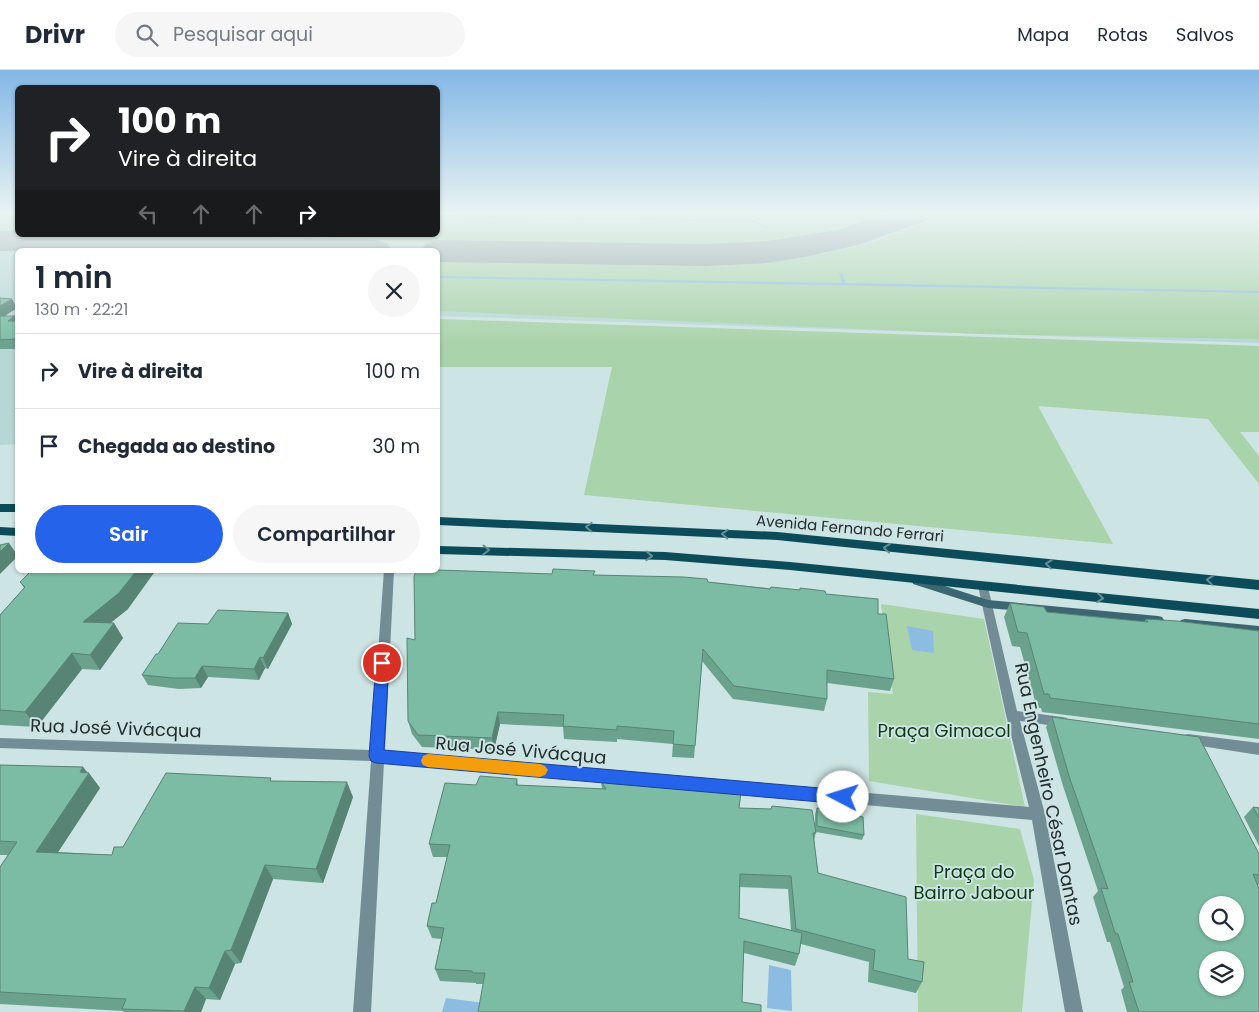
<!DOCTYPE html>
<html lang="pt">
<meta charset="utf-8">
<style>
body{margin:0;font-family:Poppins,sans-serif;background:#f6f6f7;color:#1f2937;height:100vh;display:flex;flex-direction:column;font-size:19px;white-space:nowrap}
*{box-sizing:border-box;margin:0}
p{font-size:16px;color:#747a83}
.icon{flex:none;width:28px;height:28px;fill:none;stroke:currentColor;stroke-width:2;stroke-linecap:round;stroke-linejoin:round}
.map{position:relative;flex:1;overflow:hidden}
.panel{position:absolute;left:15px;top:178px;width:425px;height:325px;display:flex;flex-direction:column;background:#fff;border-radius:8px;box-shadow:0 1px 4px #0004}
.panel>*{flex:none}
.banner{position:absolute;left:15px;top:15px;width:425px;height:152px;border-radius:8px;box-shadow:0 1px 4px #0004;background:#202124;color:#fff;overflow:hidden}
.tools{position:absolute;left:1199px;top:826px;display:grid;gap:10px}
.tools a{display:grid;place-items:center;width:45px;height:45px;border-radius:50%;background:#fff;box-shadow:0 1px 4px #0004;font-size:25px}
.pin{position:absolute;display:grid;place-items:center;width:42px;height:42px;color:#fff;margin:-21px;border:2px solid #fff;border-radius:50%;box-shadow:0 1px 5px #0007}
.me{position:absolute;width:55px;margin:-28px;rotate:275deg;stroke-linejoin:round;filter:drop-shadow(0 0 4px #0008)}
.turn{display:flex;align-items:center;gap:18px;height:105px;padding:0 20px;font-size:22px}
.turn .icon{width:65px;height:65px;stroke-width:2.5}
.turn b{display:block;font-size:35px;line-height:42px}
.lanes{display:flex;align-items:center;height:48px;padding:0 20px;background:#0003;justify-content:center;gap:25px;direction:ltr}
.lanes .off{opacity:.35}
.round{display:grid;place-items:center;flex:none;width:52px;height:52px;border-radius:26px;background:#f6f6f7}
.summary{display:flex;align-items:center;justify-content:space-between;height:85px;padding:0 20px}
h1{font-size:30px;font-weight:600;line-height:38px}
.button{display:flex;gap:10px;margin-top:auto;padding:10px 20px}
.button a{flex:1;height:58px;border-radius:30px;background:#2563eb;color:#fff;font-size:20px;font-weight:600;line-height:58px;text-align:center}
.button a+a{background:#f6f6f7;color:#1f2937}
ul{padding:0;list-style:none}
li{display:flex;align-items:center;gap:15px;height:75px;padding:0 20px;border-top:1px solid #e0e1e3}
li div{flex:1}
li b{display:block;font-size:19px}
li em{font-style:normal}
header{display:flex;align-items:center;gap:30px;box-sizing:border-box;height:70px;padding:0 25px;background:#fff;border-bottom:1px solid #e0e1e3}
header strong{font-size:24px}
nav{display:flex;gap:28px;margin-inline-start:auto;font-size:18px}
.search{width:350px;height:45px;background:#f6f6f7;display:flex;align-items:center;gap:12px;box-sizing:border-box;padding:0 18px;border-radius:28px;color:#747a83;font-size:19px}
.map>svg:first-child{display:block}
.built{fill:#b7d7d6}
.green{fill:#a9d3aa}
.water{fill:#8cbce2}
.lines{fill:none;stroke-linecap:round;stroke-linejoin:round}
.stream{fill:#8cbce2;fill-rule:evenodd}
.taxiway{fill:#8ea1a0;fill-rule:evenodd}
.street{fill:#728d96;fill-rule:evenodd}
.secondary{fill:#3c6672;fill-rule:evenodd}
.primary{fill:#0c4b59;fill-rule:evenodd}
.wall{fill:#6ba28e;fill-rule:evenodd}
.shaded-wall{fill:#578474}
.building{fill:#7cbca5;stroke:#578474;fill-rule:evenodd}
.oneway{stroke:#629097}
.route{fill:#2563eb;stroke:#184099}
.slow{fill:#f59e0b}
.labels{text-anchor:middle;dominant-baseline:central;stroke-width:4;stroke-linejoin:round;paint-order:stroke}
.street-label{font-size:15px;fill:#242d2d;stroke:#cce4e3}
.near-street-label{font-size:18px;fill:#242d2d;stroke:#cce4e3}
.near-park-label{font-size:18px;fill:#0c3b12;stroke:#cce4e3}
</style>
<header>
<strong>Drivr</strong>
<div class="search"><svg class="icon" aria-label="search" viewBox="0 0 24 24"><circle cx="10" cy="10" r="6"/><path d="M15 15l6 6"/></svg>Pesquisar aqui</div>
<nav><a>Mapa</a><a>Rotas</a><a>Salvos</a></nav>
</header>
<div class="map">
<svg width="1259" height="942" viewBox="0 0 1259 942">
<rect width="100%" height="100%" fill="#cce4e3"/>
<path class="built" d="M0,143h17l1,22h420v-22h821v130l-821,-27v-66h-420l-1,194 -17,1z"/>
<g class="green">
<rect x="0" y="143" width="17" height="22"/>
<path d="M438,143h448c-56,20 -105,30 -164,33l-536,-8 -19,-3h271z"/>
<path d="M949,143h310v126l-279,-5 -542,-23v-52l246,5 93,-4 50,-7 44,-10z"/>
<path d="M438,249l821,27v86h-19l19,24v28l-51,-65 -170,-13 75,138 -529,-49 28,-128h-174z"/>
<path d="M881,534l103,15 41,188 -156,-26 -1,-89 25,2z"/>
<path d="M916,744l104,15 14,51 -12,132h-104z"/>
</g>
<g class="water">
<path d="M907,556l26,5 1,22 -22,-3z"/>
<path d="M769,895l22,5 1,41 -25,-3z"/>
<path d="M446,928l38,5 -2,9h-40z"/>
</g>
<g class="lines">
<g class="stream">
<path d="M438,145l316,5 14,8 -3,1 -12,-7 -315,-5z"/>
<path d="M839,202l3,1 4,10 413,8v2l-821,-15v-2l404,7z"/>
</g>
<g class="taxiway">
<path d="M886,143h47l-5,7 -70,25 -49,11 -42,7 -62,3 -267,-4v-12h-17l5,-6 12,-4 267,4 62,-3 71,-11z"/>
<path d="M0,161h18v4h164l193,5 12,3 5,7 -392,1z"/>
</g>
<g class="street">
<path d="M384,500h10l-9,181 644,56 -23,-92 -28,-129 1,-3h8l30,128 45,6 5,1 1,4 -1,4 -5,1 -42,-6 25,93 38,198h-18l-33,-192 -648,-58 -13,250h-18l18,-251 -371,-13v-10l371,12z"/>
<path d="M1188,664l71,9v12l-71,-11 -5,-1 -1,-4 1,-4z"/>
</g>
<g class="secondary">
<path d="M917,507l71,23 170,16 4,1 2,3 -2,3 -4,1 -170,-16 -75,-24 -1,-3z"/>
<path d="M1185,549l74,7v8l-78,-8 -2,-3 2,-3z"/>
</g>
<g class="primary">
<rect x="0" y="434" width="18" height="8"/>
<path d="M438,447l339,15 482,48v10l-482,-50 -339,-15z"/>
<path d="M0,457l18,1v8l-18,-1z"/>
<path d="M438,476l227,6 125,10 469,47v10l-469,-49 -125,-10 -227,-6z"/>
</g>
</g>
<g class="wall">
<path d="M0,228l17,10 -13,8h11l3,5v28h-18z"/>
<path d="M595,505l113,7 118,12 52,20 16,65 -4,12 -63,-8v16l-3,12 -91,-12 -31,-38 -8,97 -22,-1 1,-13 -56,-5v3l-53,-3 -1,-12 -63,-3 -6,26 -72,-3 -10,-13 -4,-13 7,-81z"/>
<path d="M20,512l108,27 -18,14h4l9,15 -23,32 -18,-1 -45,58 -37,-2v-110l24,-27z"/>
<path d="M1010,533l37,9 97,10 2,-3 113,12v108l-217,-27 -1,-4h-4l-17,-61 -8,-1 -8,-29z"/>
<path d="M288,543l4,11 -24,45 -3,-1 -6,12 -51,-3 -7,11 -22,1 -31,-4 -6,-10 16,-21 50,-30z"/>
<path d="M1052,647l207,137v31h-2l2,127h-132l-6,-22 3,-3 -14,-45h-3l-14,-45 5,-6 -35,-105 -17,-59z"/>
<path d="M0,695l83,2 17,21 -42,64 54,3 11,-8 149,-66 81,16 -30,86 -50,-4 -32,84 -6,1 -15,36 -14,-1 -5,13h-77l-1,-1 -123,-7v-137l8,-12h-8z"/>
<path d="M517,709l1,6 84,4 -1,-8 138,27 76,21v-15l2,-6 47,27 -2,5 -46,-8 -2,8 4,33 90,86 14,23 -6,11 -48,-11 1,-20 -68,-18 -2,10 -4,12 -51,-13 -261,31h-7v-1l-36,-2 -5,-12 6,-30 -9,-1 -5,-12 9,-23 11,-46h-14l-4,-13 47,-59zM740,817l48,2 3,41 -52,-12z"/>
<path d="M1253,737l6,1v38l-15,-29z"/>
</g>
<g class="shaded-wall">
<path d="M12,229l5,9 -17,11v-13z"/>
<path d="M15,246l3,5h-10z"/>
<path d="M9,473l9,13 -18,18v-22z"/>
<path d="M137,500h19l-28,39 -35,28 -10,-15z"/>
<path d="M288,543l4,11 -24,45 -5,-11z"/>
<path d="M114,553l9,15 -23,32 -10,-15z"/>
<path d="M72,583l10,16 -45,58 -12,-15z"/>
<path d="M260,587l5,11 -6,12 -5,-11z"/>
<path d="M202,596l6,11 -7,11 -6,-10z"/>
<path d="M498,642l2,12 -6,26 -2,-12z"/>
<path d="M83,697l5,7 1,-1 11,15 -51,78 -13,-14z"/>
<path d="M347,712l6,15 -30,86 -7,-14z"/>
<path d="M265,795l8,14 -32,84 -10,-13z"/>
<path d="M225,881l10,13 -15,36 -11,-12z"/>
<path d="M195,917l11,12 -5,13h-16l-1,-1z"/>
</g>
<g class="building">
<path d="M0,228l12,1 -12,7z"/>
<path d="M0,246h15l-7,5h10v18l-18,1z"/>
<path d="M9,473l-9,9v-7z"/>
<path d="M553,499l42,2 -2,4 90,2 24,2 1,3 62,7 1,-2 29,3v-2l25,3 1,3 52,5v15h8l8,65 -67,-9v29l-93,-13 -31,-37 -8,97 -22,-2 1,-13 -57,-5v4l-54,-4 1,-11 -66,-3 -6,26 -74,-3 -10,-14 -1,-83 8,2 -1,-63 2,-7h22l114,4z"/>
<path d="M32,500h105l-18,23 -36,29 31,1 -24,32 -18,-2 -47,59 -25,-2v-95l25,-28 -5,-5z"/>
<path d="M1010,533l34,4 3,5 101,10 -2,-3 31,2 82,10v93l-209,-26 -1,-4h-5l-17,-61 -9,-1z"/>
<path d="M218,540l70,3 -25,45 -3,-1 -6,12 -52,-3 -7,12h-22l-31,-3 14,-21h2l20,-31 30,1z"/>
<path d="M1052,647l147,20 60,117v21l-6,-1 6,15v123h-120l-10,-30h4l-15,-48 -3,-1 -14,-45 7,1 -39,-113zM1208,835h27v27h-27zM1208,890h27v28h-27z"/>
<path d="M0,695l83,2 -3,5 9,1 -53,79 76,3 2,-8h9l43,-74 105,5 -1,3 77,1 -31,87 -51,-4 -34,85 -6,1 -16,37 -14,-1 -11,24 -62,-2 4,-10 -126,-7v-125l17,-25 -17,-1z"/>
<path d="M480,706l37,3 -1,6 90,4 -5,-8 140,11 -2,16 32,1 1,-3 40,4 4,23h-3l5,40 88,24 2,62 16,3 -2,20 -49,-12 2,-20 -79,-21 -5,-53 -51,-2 -1,44 63,15 -3,21 -55,-13 -2,61 19,3v7h-283l7,-39h-12l-1,-2 -37,-2 9,-41 -17,-2 5,-23h4l14,-58 -21,-1 16,-61 31,2z"/>
<path d="M1253,737l6,1v10z"/>
<path d="M817,738l46,9 1,18 -47,-9z"/>
</g>
<defs><path id="oneway-chevron" d="M-2-3.5L2.5 0L-2 3.5" fill="none" stroke-width="1.6" stroke-linecap="round" stroke-linejoin="round" transform="scale(1.25)"/></defs>
<g class="oneway">
<use href="#oneway-chevron" transform="translate(589 457) rotate(-177)"/>
<use href="#oneway-chevron" transform="translate(725 464) rotate(-177)"/>
<use href="#oneway-chevron" transform="translate(887 478) rotate(-174)"/>
<use href="#oneway-chevron" transform="translate(486 480) rotate(1)"/>
<use href="#oneway-chevron" transform="translate(649 486) rotate(2)"/>
<use href="#oneway-chevron" transform="translate(1049 494) rotate(-174)"/>
<use href="#oneway-chevron" transform="translate(1210 510) rotate(-174)"/>
<use href="#oneway-chevron" transform="translate(1100 528) rotate(6)"/>
</g>
<linearGradient id="sky" x2="0" y2="1"><stop stop-color="#83b7e6"/><stop offset="0.52" stop-color="#e8f3f2"/><stop offset="1" stop-color="#e8f3f2" stop-opacity="0"/></linearGradient>
<rect width="1259" height="275" fill="url(#sky)"/>
<path class="route" d="M382,588l5,1 2,4 -5,87 459,40 6,2 2,5 -2,5 -6,2 -467,-41 -5,-2 -2,-5 7,-93 2,-4z"/>
<path class="slow" d="M428,684l112,10 5,2 3,4 -3,5 -5,2 -112,-10 -5,-2 -2,-4 2,-5z"/>
<g class="labels">
<g class="street-label">
<text transform="translate(850 458) rotate(5)">Avenida Fernando Ferrari</text>
</g>
<g class="near-street-label">
<text transform="translate(116 658) rotate(2)">Rua José Vivácqua</text>
<text transform="translate(521 680) rotate(5)">Rua José Vivácqua</text>
<text transform="translate(1049 724) rotate(78)">Rua Engenheiro César Dantas</text>
</g>
<g class="near-park-label">
<text x="944" y="660">Praça Gimacol</text>
<text x="974" y="801">Praça do<tspan x="974" dy="21">Bairro Jabour</tspan></text>
</g>
</g>
</svg>
<div class="tools">
<a><svg class="icon" aria-label="search" viewBox="0 0 24 24"><circle cx="10" cy="10" r="6"/><path d="M15 15l6 6"/></svg></a>
<a><svg class="icon" aria-label="layers" viewBox="0 0 24 24"><path d="M12 4l9 5-9 5-9-5zM3 14l9 5 9-5"/></svg></a>
</div>
<div class="pin" style="left:382px;top:593px;background:#d93025"><svg class="icon" aria-label="arrive" viewBox="0 0 24 24"><path d="M6 21V4h12l-3 4 3 4H6"/></svg></div>
<svg class="me" style="left:843px;top:727px" viewBox="-20 -20 40 40"><circle r="19" fill="#fff"/><path d="M0-13L10 11 0 6-10 11z" fill="#2563eb"/></svg>
<div class="banner">
<div class="turn"><svg class="icon" aria-label="right" viewBox="0 0 24 24"><path d="M7 20v-9h11M14 6l5 5-5 5"/></svg><div><b>100 m</b>Vire à direita</div></div>
<div class="lanes"><svg class="icon off" aria-label="left" viewBox="0 0 24 24"><path d="M17 20v-9H6M10 6l-5 5 5 5"/></svg><svg class="icon off" aria-label="ahead" viewBox="0 0 24 24"><path d="M12 20V5M6 11l6-6 6 6"/></svg><svg class="icon off" aria-label="ahead" viewBox="0 0 24 24"><path d="M12 20V5M6 11l6-6 6 6"/></svg><svg class="icon" aria-label="right" viewBox="0 0 24 24"><path d="M7 20v-9h11M14 6l5 5-5 5"/></svg></div>
</div>
<section class="panel">
<div class="summary"><div><h1>1 min</h1><p>130 m · 22:21</p></div><a class="round"><svg class="icon" aria-label="close" viewBox="0 0 24 24"><path d="M6 6l12 12M18 6L6 18"/></svg></a></div>
<ul>
<li><svg class="icon" aria-label="right" viewBox="0 0 24 24"><path d="M7 20v-9h11M14 6l5 5-5 5"/></svg><div><b>Vire à direita</b></div><em>100 m</em></li>
<li><svg class="icon" aria-label="arrive" viewBox="0 0 24 24"><path d="M6 21V4h12l-3 4 3 4H6"/></svg><div><b>Chegada ao destino</b></div><em>30 m</em></li>
</ul>
<div class="button"><a>Sair</a><a>Compartilhar</a></div>
</section>
</div>
